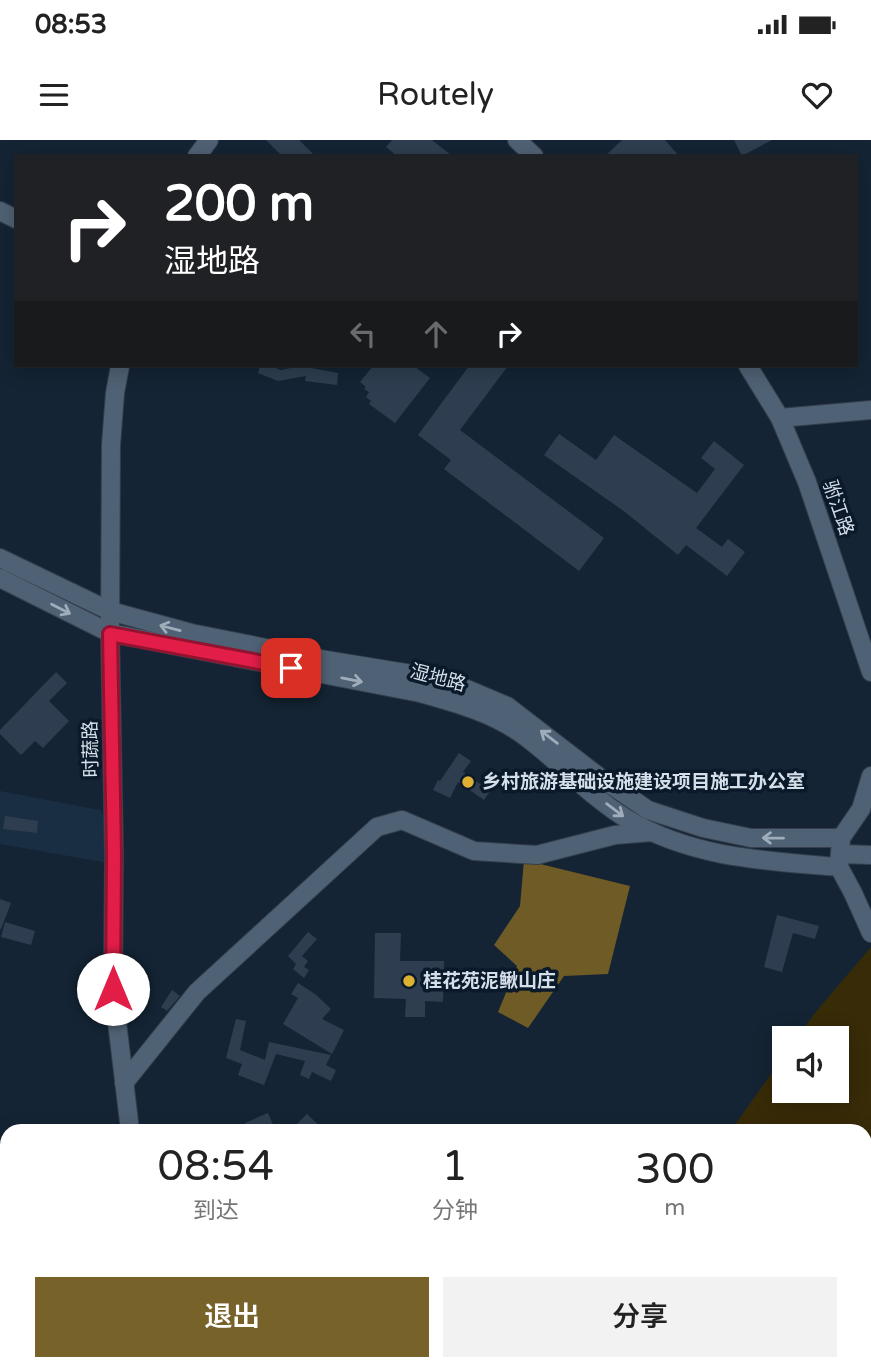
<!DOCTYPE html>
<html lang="zh">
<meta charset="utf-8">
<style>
body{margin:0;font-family:"Varela Round","Noto Sans SC",sans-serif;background:#f2f2f2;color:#222;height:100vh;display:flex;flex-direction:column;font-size:26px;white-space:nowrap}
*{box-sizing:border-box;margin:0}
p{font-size:23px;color:#767676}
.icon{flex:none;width:38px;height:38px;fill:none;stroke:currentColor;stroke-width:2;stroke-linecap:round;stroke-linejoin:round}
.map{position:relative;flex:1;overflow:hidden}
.panel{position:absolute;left:0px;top:984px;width:872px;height:247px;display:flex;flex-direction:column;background:#fff;border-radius:21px 21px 0 0;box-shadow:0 4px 18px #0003}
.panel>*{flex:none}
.top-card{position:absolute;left:14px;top:14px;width:844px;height:214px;border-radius:0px;box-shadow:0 4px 18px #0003;background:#202124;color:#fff;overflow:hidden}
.tools{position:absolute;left:772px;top:886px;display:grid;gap:14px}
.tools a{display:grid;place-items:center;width:77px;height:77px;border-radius:0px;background:#fff;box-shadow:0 4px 18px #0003;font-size:35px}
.pin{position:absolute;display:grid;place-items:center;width:60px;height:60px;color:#fff;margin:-30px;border-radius:14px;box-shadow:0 4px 10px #0006}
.me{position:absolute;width:77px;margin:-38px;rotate:0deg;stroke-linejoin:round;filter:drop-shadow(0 0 5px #0008)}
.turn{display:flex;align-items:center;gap:24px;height:147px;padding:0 35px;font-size:32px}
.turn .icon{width:91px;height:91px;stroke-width:2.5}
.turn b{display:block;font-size:49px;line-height:60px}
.lanes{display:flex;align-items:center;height:66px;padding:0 35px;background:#0003;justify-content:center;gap:35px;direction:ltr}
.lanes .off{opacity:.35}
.eta{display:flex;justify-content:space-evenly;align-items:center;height:119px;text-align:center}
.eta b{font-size:42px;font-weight:600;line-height:49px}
.button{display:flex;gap:14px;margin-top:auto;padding:14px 35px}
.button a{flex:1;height:80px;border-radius:0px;background:#77622a;color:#fff;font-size:28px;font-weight:600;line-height:80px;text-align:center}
.button a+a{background:#f2f2f2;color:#222}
.status{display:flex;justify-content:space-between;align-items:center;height:49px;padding:0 35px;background:#fff;direction:ltr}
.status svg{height:19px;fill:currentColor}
header{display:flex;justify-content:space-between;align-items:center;height:91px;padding:0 35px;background:#fff;font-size:32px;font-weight:600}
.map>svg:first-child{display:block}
.built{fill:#192e42}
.green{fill:#382b08}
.water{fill:#6f5b26}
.building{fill:#2e3e50}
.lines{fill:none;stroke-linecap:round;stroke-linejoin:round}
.minor-casing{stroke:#353f4d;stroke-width:20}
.path{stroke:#6b7886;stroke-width:2;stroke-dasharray:2 5;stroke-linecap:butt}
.minor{stroke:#4f6174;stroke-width:18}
.oneway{stroke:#9fadbb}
.route-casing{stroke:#92132f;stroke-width:18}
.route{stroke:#e11d48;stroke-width:12}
.poi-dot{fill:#deb133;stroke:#0b1a2a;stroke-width:2.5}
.labels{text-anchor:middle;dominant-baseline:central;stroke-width:7;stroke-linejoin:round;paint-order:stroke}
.street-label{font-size:19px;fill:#d5dfea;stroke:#0b1a2a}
.poi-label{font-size:19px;font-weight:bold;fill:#d5dfea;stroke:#0b1a2a;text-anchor:start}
</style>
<div class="status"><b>08:53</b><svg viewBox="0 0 49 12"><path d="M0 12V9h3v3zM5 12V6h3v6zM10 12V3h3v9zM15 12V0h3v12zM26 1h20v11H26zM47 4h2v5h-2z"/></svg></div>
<header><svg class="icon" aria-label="menu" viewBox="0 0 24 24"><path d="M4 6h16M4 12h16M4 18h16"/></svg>Routely<svg class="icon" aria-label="heart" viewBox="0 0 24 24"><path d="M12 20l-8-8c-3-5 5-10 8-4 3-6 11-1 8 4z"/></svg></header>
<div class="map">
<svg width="871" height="1230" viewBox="0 0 871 1230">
<rect width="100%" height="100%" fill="#142434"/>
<path class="built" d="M0,651l100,19 11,15 -3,38 -108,-19z"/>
<g class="green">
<path d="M871,807v423h-491l-1,-7h485v-233h-133l53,-74v34h52v-52h-39l17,-24z"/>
<path d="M0,1016l7,11v196h133l4,7h-144z"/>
</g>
<path class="water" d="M524,720l106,26 -22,88 -44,2 -36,52 -30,-16 19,-46 -23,-21 26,-39z"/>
<g class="building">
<path d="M266,0h33l16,16h-33z"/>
<path d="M392,0h40l20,16h-55l-11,-9z"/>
<path d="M622,0h43l14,16h-74z"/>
<path d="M734,0h38l-30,16z"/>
<path d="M260,226h10l11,4 20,-4 37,7 -1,12 -32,-4 1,-5 -28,5 -20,-8z"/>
<path d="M373,226h41l16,12 -35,45 -26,-19 2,-3 -5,-4 3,-5 -5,-3 2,-2 -6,-5z"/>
<path d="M469,226h39l-48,64 144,108 -25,33 -135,-102 7,-9 -33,-25z"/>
<path d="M559,294l37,26 18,-25 83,58 18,-24 -14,-11 13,-17 30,24 -48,63 26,19 6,-8 17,13 -18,24 -41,-31 -8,10 -53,-43 -81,-57z"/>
<path d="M56,532l11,11 -18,18 20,20 -26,27 -8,-7 -14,14 -21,-21v-4z"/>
<path d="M459,613l12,8 -8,11 27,19 -6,9 -26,-18 -8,16 -17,-8 5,-10 2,1z"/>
<path d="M5,676l33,5 -1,12 -34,-4z"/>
<path d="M0,759l11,4 -10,26h-1z"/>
<path d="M777,775l42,11 -4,13 -22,-6 -11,39 -18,-5z"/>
<path d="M5,782l30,9 -4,14 -30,-8z"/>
<path d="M308,792l9,7 -15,17 6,5 -4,6 5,3 -5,8 -11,-9 3,-5 -8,-8z"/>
<path d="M375,793h26l-1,28h44l-1,41 -18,-1v16h-20l1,-18 -32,-1z"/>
<path d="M298,843l17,11 16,15 -9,10 22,11 -12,24 -49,-30 15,-26 -7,-4z"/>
<path d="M172,850l8,6 -13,15 -6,-4z"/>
<path d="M236,879l10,2 -6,29 25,10 4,-18 62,13 -5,10 10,5 -5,11 -19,-9 -3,7 -9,-4 5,-14 -29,-7 -12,31 -26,-10 4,-11 -16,-6z"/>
<path d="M268,973l6,14 -10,3h-16l-3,-7z"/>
<path d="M307,974l17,16h-22l-6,-5z"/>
</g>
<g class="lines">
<g class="minor-casing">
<g id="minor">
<path d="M517,0l17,16"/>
<path d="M197,16l12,-16"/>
<path d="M0,71l16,8"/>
<path d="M120,226l-5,27 -4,52 -1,188 4,221 -1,135 17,141"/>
<path d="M748,226l32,52 27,64 64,190"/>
<path d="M780,278l91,-8"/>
<path d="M0,418l110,53 81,22 135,27 92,15 44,12 45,19 91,70 50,34 55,18 48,10h90"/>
<path d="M0,438l110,55 310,60c36,10 73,20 103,42 36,26 66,61 104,84 65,39 139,42 212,48"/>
<path d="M871,636l-10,33 -20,29 -2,29 14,26 18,40"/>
<path d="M841,714l30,1"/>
<path d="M124,943l73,-91 180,-165 25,-7 72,31 63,4 78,-20 37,-3"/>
<path d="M122,1223l2,7"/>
</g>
</g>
<g class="path">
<path d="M0,1088l7,5"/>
<path d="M0,1112l7,5"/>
<path d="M92,1223v7"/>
</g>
<use href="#minor" class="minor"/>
</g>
<defs><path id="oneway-shaft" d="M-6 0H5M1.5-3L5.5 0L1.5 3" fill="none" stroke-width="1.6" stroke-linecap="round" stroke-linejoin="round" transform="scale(1.75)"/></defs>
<g class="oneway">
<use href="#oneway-shaft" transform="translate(61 469) rotate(27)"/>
<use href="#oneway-shaft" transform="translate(170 488) rotate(-165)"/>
<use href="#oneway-shaft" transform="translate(352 540) rotate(11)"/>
<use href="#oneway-shaft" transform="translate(549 597) rotate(-143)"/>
<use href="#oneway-shaft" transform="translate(615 670) rotate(37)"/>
<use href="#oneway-shaft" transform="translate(773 698) rotate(-179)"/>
</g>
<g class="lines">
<g class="route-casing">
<path id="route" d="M113,849l1,-135 -4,-220 181,34"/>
</g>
<use href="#route" class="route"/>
</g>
<g class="poi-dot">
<circle cx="468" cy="642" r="7"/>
<circle cx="409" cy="841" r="7"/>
</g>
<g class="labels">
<g class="street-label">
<text transform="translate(838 368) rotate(71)">驸江路</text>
<text transform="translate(438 538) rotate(15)">湿地路</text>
<text transform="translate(91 609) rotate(-91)">时蔬路</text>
</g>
<g class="poi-label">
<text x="482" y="642">乡村旅游基础设施建设项目施工办公室</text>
<text x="423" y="841">桂花苑泥鳅山庄</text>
</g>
</g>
</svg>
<div class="tools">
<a><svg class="icon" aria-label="sound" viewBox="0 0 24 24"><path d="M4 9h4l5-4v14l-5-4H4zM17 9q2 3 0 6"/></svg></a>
</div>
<div class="pin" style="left:291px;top:528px;background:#d93025"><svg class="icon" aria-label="arrive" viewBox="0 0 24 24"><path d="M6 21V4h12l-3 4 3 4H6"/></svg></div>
<svg class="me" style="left:113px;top:849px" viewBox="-20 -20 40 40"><circle r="19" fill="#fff"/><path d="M0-13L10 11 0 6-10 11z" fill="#e11d48"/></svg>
<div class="top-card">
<div class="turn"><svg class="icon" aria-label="right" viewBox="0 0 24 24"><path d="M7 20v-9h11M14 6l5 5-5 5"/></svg><div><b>200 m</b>湿地路</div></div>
<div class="lanes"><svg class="icon off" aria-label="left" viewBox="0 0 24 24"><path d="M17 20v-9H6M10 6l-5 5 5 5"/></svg><svg class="icon off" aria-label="ahead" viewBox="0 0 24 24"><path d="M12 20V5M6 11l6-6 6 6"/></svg><svg class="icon" aria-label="right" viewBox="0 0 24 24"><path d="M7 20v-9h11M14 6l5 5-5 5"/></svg></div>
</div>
<section class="panel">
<div class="eta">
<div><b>08:54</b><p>到达</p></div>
<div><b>1</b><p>分钟</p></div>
<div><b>300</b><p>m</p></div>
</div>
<div class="button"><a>退出</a><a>分享</a></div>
</section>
</div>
